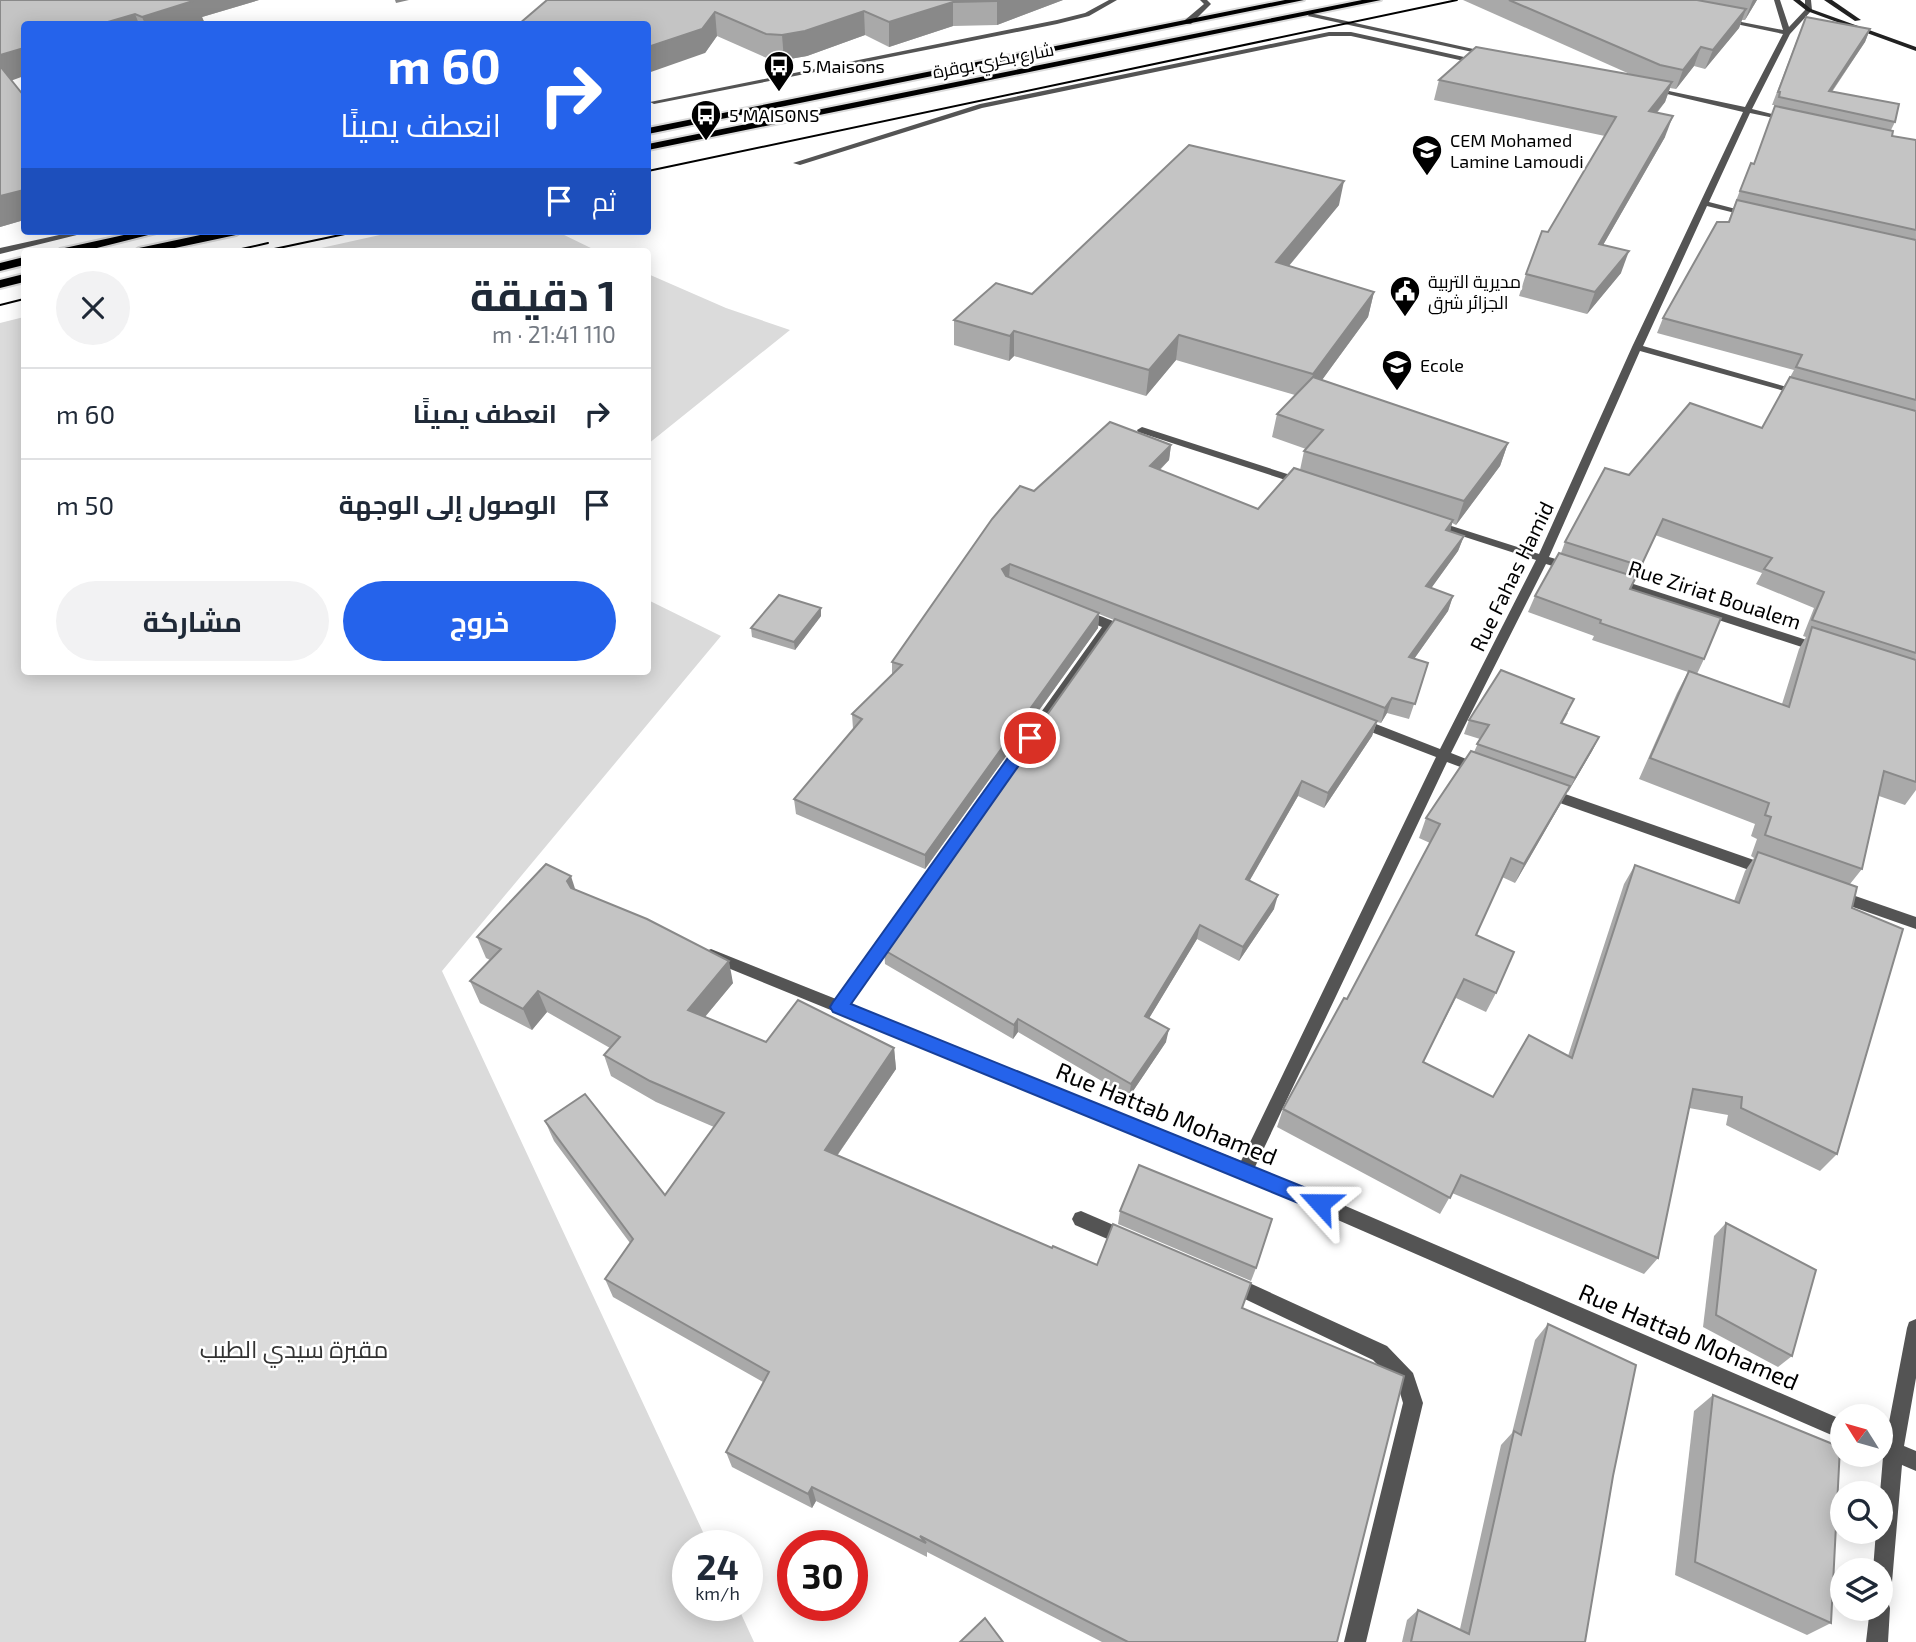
<!DOCTYPE html>
<html lang="ar">
<meta charset="utf-8">
<style>
body{margin:0;font-family:"Exo 2",Cairo,sans-serif;background:#f2f2f3;color:#1f2937;direction:rtl;height:100vh;display:flex;flex-direction:column;font-size:26px;white-space:nowrap}
*{box-sizing:border-box;margin:0}
p{font-size:23px;color:#747a83}
.icon{flex:none;width:38px;height:38px;fill:none;stroke:currentColor;stroke-width:2;stroke-linecap:round;stroke-linejoin:round}
.map{position:relative;flex:1;overflow:hidden;direction:ltr}
.side{position:absolute;left:21px;top:248px;width:630px;height:427px;display:flex;flex-direction:column;background:#fff;border-radius:7px;box-shadow:0 4px 18px #0003;direction:rtl}
.side>*{flex:none}
.guide{position:absolute;left:21px;top:21px;width:630px;height:214px;border-radius:7px;box-shadow:0 4px 18px #0003;direction:rtl;background:#2563eb;color:#fff;overflow:hidden}
.needle{width:46px;rotate:307deg}
.fabs{position:absolute;left:1830px;top:1404px;display:grid;gap:14px}
.fabs a{display:grid;place-items:center;width:63px;height:63px;border-radius:50%;background:#fff;box-shadow:0 4px 18px #0003;font-size:35px}
.speed{position:absolute;left:672px;top:1530px;display:flex;gap:14px;font-size:35px;font-weight:700;text-align:center}
.speed>*{display:grid;place-content:center;width:91px;height:91px;border-radius:50%;background:#fff;box-shadow:0 4px 18px #0003;line-height:1}
.speed small{font-size:18px;font-weight:400}
.speed .limit{border:10px solid #d22;background:#fff;color:#111}
.pin{position:absolute;display:grid;place-items:center;width:60px;height:60px;color:#fff;margin:-30px;border:4px solid #fff;border-radius:50%;box-shadow:0 2px 7px #0007}
.me{position:absolute;width:77px;margin:-38px;rotate:294deg;stroke-linejoin:round;filter:drop-shadow(0 0 5px #0008)}
.turn{display:flex;align-items:center;gap:24px;height:147px;padding:0 35px;font-size:32px}
.turn .icon{width:91px;height:91px;stroke-width:2.5}
.turn b{display:block;font-size:49px;line-height:60px}
.then{display:flex;align-items:center;height:66px;padding:0 35px;background:#0003;gap:14px;font-size:26px}
.round{display:grid;place-items:center;flex:none;width:74px;height:74px;border-radius:37px;background:#f2f2f3}
.overview{display:flex;align-items:center;justify-content:space-between;height:119px;padding:0 35px}
h1{font-size:42px;font-weight:700;line-height:52px}
.action{display:flex;gap:14px;margin-top:auto;padding:14px 35px}
.action a{flex:1;height:80px;border-radius:42px;background:#2563eb;color:#fff;font-size:28px;font-weight:700;line-height:80px;text-align:center}
.action a+a{background:#f2f2f3;color:#1f2937}
ul{padding:0;list-style:none}
li{display:flex;align-items:center;gap:21px;height:91px;padding:0 35px;border-top:2px solid #e0e1e3}
li div{flex:1}
li b{display:block;font-size:26px}
li em{font-style:normal}
.map>svg:first-child{display:block}
.green{fill:#dbdbdb}
.lines{fill:none;stroke-linecap:round;stroke-linejoin:round}
.trunk-casing{stroke:#dbdbdb;stroke-width:4}
.minor{fill:#545454;fill-rule:evenodd}
.tertiary{fill:#545454;fill-rule:evenodd}
.secondary{fill:#212121;fill-rule:evenodd}
.trunk{fill:#000;fill-rule:evenodd}
.tram{stroke:#000;stroke-width:2}
.wall{fill:#a9a9a9;fill-rule:evenodd}
.shaded-wall{fill:#898989}
.building{fill:#c4c4c4;stroke:#898989;stroke-width:2}
.route{fill:#2563eb;stroke:#184099;stroke-width:2}
.labels{text-anchor:middle;dominant-baseline:central;stroke-width:5;stroke-linejoin:round;paint-order:stroke}
.far-street-label{font-size:18px;fill:#000;stroke:#fff}
.far-poi-label{font-size:18px;fill:#000;stroke:#fff;text-anchor:start}
.street-label{font-size:21px;fill:#000;stroke:#fff}
.near-street-label{font-size:24px;fill:#000;stroke:#fff}
.near-park-label{font-size:24px;fill:#323232;stroke:#fff}
</style>
<div class="map">
<svg width="1916" height="1642" viewBox="0 0 1916 1642">
<rect width="100%" height="100%" fill="#fff"/>
<g class="green">
<path d="M398,231h158l43,21h-296z"/>
<path d="M648,274l78,34 64,22 -142,114z"/>
<path d="M24,317v355h624v-72l73,36 -279,335 267,574h-21v60h49l17,37h-754v-1319z"/>
</g>
<g class="lines">
<g class="trunk-casing">
<g id="trunk">
<path d="M1285,0h19l-656,134v-6z"/>
<path d="M1362,0h19l-733,150v-6z"/>
<path d="M142,231h22l-83,21h-23l2,-3z"/>
<path d="M219,231h23l-6,4 -80,17h-23l6,-4z"/>
<path d="M24,257v8l-24,6v-8z"/>
<path d="M24,274v8l-24,6v-8z"/>
</g>
</g>
<g class="minor">
<path d="M1109,0h8l-28,16 -32,8 -403,80 -4,-2 407,-82 28,-7z"/>
<path d="M1774,0h6l9,27 16,-17v-10h6l1,10 -22,24 -38,75 40,10 -4,2 -38,-8 -41,89 46,12 -4,3 -44,-11 -64,140 165,47 -1,2h-8l-159,-44 -91,206 27,8 2,3 -6,4 -26,-8 -95,189 33,13 2,3 -7,5 -32,-12 -192,405 588,253v20l-604,-263 -533,-218 -3,-4 3,-4 5,-2 125,50 266,-372 -25,-10 -2,-3 2,-3c12,-1 47,13 56,21l-2,3 -4,1 -15,-5 -262,373 391,157 195,-404 -83,-32 -2,-3 2,-3h10l77,30 96,-189 -105,-34 -2,-2 6,-4 4,2 100,32 93,-207 111,-235 -97,-23 4,-2 95,20 38,-73 -66,-14 4,-2 62,12z"/>
<path d="M1310,13l177,39 -3,4 -20,5 -113,-25h-22l-347,72 -182,57 -7,-2 187,-59 349,-72h22l113,25 13,-4 -169,-37z"/>
<path d="M1142,427l167,54 2,2 -6,3 -4,-1 -163,-53 -1,-2z"/>
<path d="M1615,578l207,67 2,3 -6,4 -4,-1 -203,-66v-6z"/>
<path d="M1548,788l223,78 2,4 -2,4 -5,2 -223,-79 -2,-4z"/>
<path d="M1838,890l78,27v12l-83,-29 -2,-4 2,-4z"/>
<path d="M1081,1211l51,22 3,6 -3,6 -6,2 -51,-22 -3,-6 3,-6z"/>
<path d="M1232,1275l155,71 26,27 10,30 -57,239h-22l59,-239 -5,-17 -25,-26 -147,-70 -3,-6 3,-6z"/>
<path d="M1916,1319v59l-12,68 12,5v20l-14,-6 -11,129 -3,8 2,6 -2,34h-22l4,-34h11v-38h-8l3,-39h5l-1,-38 3,-36 -6,-3h4v-18l5,2 21,-110 2,-6z"/>
</g>
<g class="tertiary">
<path d="M1200,0h7l4,4 -20,20h-6v-4l19,-16z"/>
<path d="M77,231h16l-93,23v-6z"/>
</g>
<g class="secondary">
<path d="M1793,0h7l11,9 105,38v4l-109,-40z"/>
<path d="M1824,0h8l29,20 -6,1z"/>
</g>
<use href="#trunk" class="trunk"/>
<g class="tram">
<path d="M648,171l809,-171"/>
<path d="M228,252l40,-9"/>
<path d="M260,252l99,-21"/>
<path d="M0,305l24,-6"/>
</g>
</g>
<g class="wall">
<path d="M0,0h259l-57,17 3,7h-181l-12,56 12,140 -24,7z"/>
<path d="M547,0h516l-66,25 -44,1 -64,21 -24,-12 -58,21 -23,4 -15,-1 -52,-23 -12,17z"/>
<path d="M1463,0h294l-12,20h-3l-3,8 -34,41 -11,-3 -18,23 -6,-1 -5,14 -8,11 8,24 -62,108 18,28 -34,41 -68,-18 7,-22 22,-42 57,-96 -171,-36 5,-20 193,-5z"/>
<path d="M1801,29h69l-5,13 -33,50 63,30 -4,8 1,6 24,4v650l-11,15 -26,-9 -17,73 -12,15 2,24 -15,246 -17,17 -94,-46 2,-10 -39,-7 -31,150 -14,16 -192,-81 -12,21 -163,-87 6,-18 64,-110 83,-156 -11,-5 7,-20 48,-66 6,-13 -16,-5 5,-14 99,-7 -6,11 37,13 -7,14 -24,41h-1l-7,13 -45,78 -13,-6 -26,58 20,58 -10,19 -30,-14 -33,64 70,35 75,-41 56,-172 11,-19 99,36 11,-30 9,-13 -3,-2 6,-17 -6,-3 4,-12 -116,-45 38,-86 11,-21 -96,-32 2,-4 -66,-24 7,-16 26,-43 4,-11 64,-67 133,-47 32,-58 -137,-37 6,-15 65,-96 17,-45 9,-14 20,-53 1,-5h-3zM1655,535l107,38 -6,11 58,24 -11,28 3,1 -7,12 -17,55 -85,-30 7,-15 -74,-70z"/>
<path d="M1339,205l-50,61 85,26 -6,25 -46,63 186,63 -8,23 -44,59 -4,-2 -2,8 14,5 -6,15 -27,37 22,8 -5,15 -34,48 14,4 -19,56 -22,-6 -6,10 -4,-1 -5,14 -48,72 -26,-12 -49,85 25,28 -35,52 -42,-22 -48,79 17,24 -37,55 -111,-65 -5,7 -128,-75 -1,-14 230,-330 -15,-6 -1,14 -173,241 -129,-55 -2,-15 59,-70 -1,-15 40,-40v-12l142,-171 137,-46 -2,15 -9,10 98,39 42,-39 4,-19 2,-2 -34,-12 5,-23 18,-19 -119,-35 -30,36 -132,-40 -5,5 -55,-16v-25l78,-26z"/>
<path d="M821,616l-26,34 -43,-13 -1,-9z"/>
<path d="M576,890l157,93 -28,34 61,25 128,6 2,21 -59,87 215,92 45,17 145,43 95,334h-235l-175,-90v5l-111,-56 -4,7 -80,-41 -6,-15 37,-70 -150,-85 -8,-18 25,-36 -76,-102 -9,-20 120,74 49,-68 -58,-25 -45,-26 -7,-21 6,-7 -63,-36 -15,18 -52,-27 -10,-22 20,-21 -4,-2 -9,-21z"/>
<path d="M1120,1211l136,57 -5,13 -133,-57z"/>
<path d="M1726,1223l66,133 -14,11 -75,-40 11,-91z"/>
<path d="M1548,1324l65,152 -28,166h-183l5,-22 11,-10 42,19 41,-184 11,-12 23,-93z"/>
<path d="M1713,1395l118,228 -24,12 -132,-60 19,-164z"/>
</g>
<g class="shaded-wall">
<path d="M186,0h73l-57,17 3,7h-60l-3,-7z"/>
<path d="M395,0h14l-13,3z"/>
<path d="M1000,0h63l-66,25v-24z"/>
<path d="M1753,0h4l-12,20 7,-18z"/>
<path d="M953,2v24l-64,21v-25z"/>
<path d="M1746,9l-7,19 -34,41 8,-19z"/>
<path d="M864,11l1,24 -58,21 -23,4 -2,-25z"/>
<path d="M715,12l2,24 -12,17 -57,20v-26z"/>
<path d="M135,14l4,10h-38z"/>
<path d="M1870,29l-5,13 -42,62 6,-13z"/>
<path d="M1701,47l-7,19 -18,23 7,-19z"/>
<path d="M24,48v28l-19,7 -5,-10v-18z"/>
<path d="M1672,82l-7,20 -24,29 8,-20z"/>
<path d="M1673,116l-8,21 -74,129 8,-22z"/>
<path d="M1344,181l-5,24 -67,81 4,-24z"/>
<path d="M24,190v30l-24,7v-31z"/>
<path d="M1629,251l-8,22 -34,41 8,-22z"/>
<path d="M1374,292l-6,25 -60,82 5,-25z"/>
<path d="M1014,331v25l-5,5 1,-25z"/>
<path d="M1179,335l-3,25 -30,36 3,-26z"/>
<path d="M1508,443l-8,23 -44,59 8,-24z"/>
<path d="M1171,445l-2,15 -21,21 2,-15z"/>
<path d="M1453,520l-4,15 -3,-5z"/>
<path d="M1464,536l-6,15 -36,50 4,-15z"/>
<path d="M1010,564l-1,15 -7,6v-16z"/>
<path d="M1453,596l-5,15 -44,62 5,-16z"/>
<path d="M821,608v8l-26,34 -1,-8z"/>
<path d="M1099,613l-1,15 -173,241v-14z"/>
<path d="M1392,698l-5,15 -6,10 4,-15z"/>
<path d="M1377,721l-5,15 -48,72 4,-15z"/>
<path d="M1599,737l-7,14 -24,41 7,-14z"/>
<path d="M1302,781l-4,15 -56,98 4,-15z"/>
<path d="M1570,786l-10,19 -45,78 9,-19z"/>
<path d="M571,876l7,22 -3,5 -8,-22z"/>
<path d="M1278,895l-4,14 -35,52 4,-14z"/>
<path d="M1200,925l-3,14 -55,91 3,-14z"/>
<path d="M729,961l4,22 -40,48 -5,-21z"/>
<path d="M538,991l9,21 -15,18 -9,-21z"/>
<path d="M1018,1019v13l-5,7 1,-14z"/>
<path d="M1169,1029l-3,13 -37,55 2,-13z"/>
<path d="M894,1048l2,21 -69,101 -2,-20z"/>
<path d="M812,1487l4,14 -4,7 -4,-14z"/>
</g>
<g class="building">
<path d="M0,0h196l-54,17 -7,-3 -34,10h-77v24l-24,7z"/>
<path d="M547,0h453l-3,1 -44,1 -64,20 -25,-11 -59,20 -23,4 -16,-1 -51,-22 -13,17 -54,18v-23h-129z"/>
<path d="M1509,0h188l49,9 -33,41 -12,-3 -18,23 -23,-5z"/>
<path d="M1806,17l64,12 -41,62 70,13 -4,18 -116,-25 1,-5h-2z"/>
<path d="M1476,47l196,35 -23,29 24,5 -74,128 30,7 -34,41 -69,-18 16,-43 6,1 68,-115 -177,-37z"/>
<path d="M0,66l24,30v94l-24,6z"/>
<path d="M1775,106l118,25 -1,5 24,4v90l-176,-39 11,-28 3,1z"/>
<path d="M1189,145l155,36 -68,81 98,30 -61,82 -134,-39 -30,35 -135,-39 -4,5 -56,-16 42,-37 36,11z"/>
<path d="M1737,200l179,40v160l-120,-33 6,-12 -139,-37 54,-96h12z"/>
<path d="M1313,377l195,66 -44,58 -160,-50 19,-21 -46,-16z"/>
<path d="M1790,377l126,34v242l-104,-33 12,-28 -60,-23 8,-11 -109,-39 -22,47 -76,-24 40,-74 24,7 61,-72 72,25z"/>
<path d="M1110,422l61,23 -21,21 108,43 36,-41 159,52 -7,10 18,6 -38,50 27,10 -44,61 19,6 -13,41 -23,-6 -7,10 -375,-144 -8,5 4,7 93,37 -174,242 -131,-56 68,-80 -10,-5 50,-49 -10,-3 100,-143 28,-33 14,5z"/>
<path d="M1559,553l77,24 -6,12 91,29 -17,41 -104,-36 1,-3 -66,-24z"/>
<path d="M779,595l42,13 -27,34 -43,-14z"/>
<path d="M1115,619l262,102 -49,72 -26,-12 -56,98 32,16 -35,52 -43,-22 -55,91 24,13 -38,55 -113,-65 -4,6 -130,-75 31,-49z"/>
<path d="M1812,627l104,33v122l-32,-11 -22,98 -97,-34 6,-18 -6,-2 4,-12 -119,-45 39,-87 100,36z"/>
<path d="M1501,670l73,29 -13,24 38,14 -24,41 -98,-34 12,-19 -20,-5z"/>
<path d="M1471,751l99,35 -46,78 -13,-6 -35,77 38,17 -18,41 -32,-14 -41,83 70,35 36,-62 43,23 63,-193 104,38 19,-51 99,35 -5,21 51,21 -66,225 -96,-46 1,-11 -49,-8 -35,169 -197,-83 -11,23 -167,-89 61,-111 3,1 93,-175 -14,-6z"/>
<path d="M546,864l25,12 -4,5 4,7 76,31 82,42 -41,49 78,32 32,-42 96,48 -69,102 227,98 1,-2 44,19 16,-41 138,59 -9,25 162,68 -67,266h-209l-208,-106 6,7 -114,-56 -4,7 -82,-42 43,-80 -164,-93 28,-40 -88,-118 40,-27 80,101 59,-82 -74,-32 -46,-26 16,-18 -82,-46 -15,18 -53,-28 31,-32 -24,-12z"/>
<path d="M1139,1165l133,54 -16,49 -136,-57z"/>
<path d="M1726,1223l90,47 -24,86 -76,-41z"/>
<path d="M1548,1324l88,41 -23,111 -28,166h-174l7,-32 51,24 45,-203 7,4z"/>
<path d="M1713,1395l127,52 -9,176 -136,-61z"/>
<path d="M985,1618l18,24h-43z"/>
</g>
<path class="route" d="M1030,732l8,6 -2,3 -185,263 475,192 3,7 -3,6 -6,3 -7,-3 -480,-197 -3,-5 3,-5 192,-268z"/>
<defs>
<g id="bus-pin" transform="scale(1.575)"><path d="M0 17L-7.5 6A9.5 9.5 0 1 1 7.5 6Z" fill="#000" stroke="#fff"/><path d="M-5-6H5V4H4V6H2V4H-2V6H-4V4H-5ZM-3.5-4V0h7V-4ZM-3.5 1.2v1.5H-2V1.2ZM2 1.2v1.5H3.5V1.2Z" fill="#fff"/></g>
<g id="school-pin" transform="scale(1.575)"><path d="M0 17L-7.5 6A9.5 9.5 0 1 1 7.5 6Z" fill="#000" stroke="#fff"/><path d="M0-5L7-2L0 1L-7-2ZM-4 1L0 2.5L4 1V4Q0 6-4 4Z" fill="#fff"/></g>
<g id="civic-pin" transform="scale(1.575)"><path d="M0 17L-7.5 6A9.5 9.5 0 1 1 7.5 6Z" fill="#000" stroke="#fff"/><path d="M-.6-6.5H3V-4.5H.6V-3L4-1V1h2V6H-6V1h2V-1L-.6-3ZM-1.2 2.5V6h2.4V2.5Z" fill="#fff"/></g>
</defs>
<g fill-rule="evenodd">
<use href="#bus-pin" x="779" y="66"/>
<use href="#bus-pin" x="706" y="115"/>
<use href="#school-pin" x="1427" y="150"/>
<use href="#civic-pin" x="1405" y="291"/>
<use href="#school-pin" x="1397" y="365"/>
</g>
<g class="labels">
<g class="far-street-label">
<text transform="translate(993 60) rotate(-11)">شارع بكري بوقرة</text>
</g>
<g class="far-poi-label">
<text x="802" y="66">5 Maisons</text>
<text x="729" y="115">5 MAISONS</text>
<text x="1450" y="140">CEM Mohamed<tspan x="1450" dy="21">Lamine Lamoudi</tspan></text>
<text x="1428" y="281">مديرية التربية<tspan x="1428" dy="21">الجزائر شرق</tspan></text>
<text x="1420" y="365">Ecole</text>
</g>
<g class="street-label">
<text transform="translate(1511 576) rotate(-64)">Rue Fahas Hamid</text>
<text transform="translate(1715 594) rotate(18)">Rue Ziriat Boualem</text>
</g>
<g class="near-street-label">
<text transform="translate(1167 1113) rotate(22)">Rue Hattab Mohamed</text>
<text transform="translate(1689 1336) rotate(23)">Rue Hattab Mohamed</text>
</g>
<g class="near-park-label">
<text x="294" y="1348">مقبرة سيدي الطيب</text>
</g>
</g>
</svg>
<div class="fabs">
<a><svg class="needle" viewBox="-14 -14 28 28"><path d="M0-13l5 13h-10z" fill="#e53935"/><path d="M0 13l5-13h-10z" fill="#747a83"/></svg></a>
<a><svg class="icon" aria-label="search" viewBox="0 0 24 24"><circle cx="10" cy="10" r="6"/><path d="M15 15l6 6"/></svg></a>
<a><svg class="icon" aria-label="layers" viewBox="0 0 24 24"><path d="M12 4l9 5-9 5-9-5zM3 14l9 5 9-5"/></svg></a>
</div>
<div class="speed"><div>24<small>km/h</small></div><div class="limit">30</div></div>
<div class="pin" style="left:1030px;top:738px;background:#d93025"><svg class="icon" aria-label="arrive" viewBox="0 0 24 24"><path d="M6 21V4h12l-3 4 3 4H6"/></svg></div>
<svg class="me" style="left:1320px;top:1203px" viewBox="-20 -20 40 40"><path d="M0-17L14 15 0 8-14 15z" fill="#2563eb" stroke="#fff" stroke-width="4"/></svg>
<div class="guide">
<div class="turn"><svg class="icon" aria-label="right" viewBox="0 0 24 24"><path d="M7 20v-9h11M14 6l5 5-5 5"/></svg><div><b>60 m</b>انعطف يمينًا</div></div>
<div class="then">ثم<svg class="icon" aria-label="arrive" viewBox="0 0 24 24"><path d="M6 21V4h12l-3 4 3 4H6"/></svg></div>
</div>
<section class="side">
<div class="overview"><div><h1>1 دقيقة</h1><p>110 m · 21:41</p></div><a class="round"><svg class="icon" aria-label="close" viewBox="0 0 24 24"><path d="M6 6l12 12M18 6L6 18"/></svg></a></div>
<ul>
<li><svg class="icon" aria-label="right" viewBox="0 0 24 24"><path d="M7 20v-9h11M14 6l5 5-5 5"/></svg><div><b>انعطف يمينًا</b></div><em>60 m</em></li>
<li><svg class="icon" aria-label="arrive" viewBox="0 0 24 24"><path d="M6 21V4h12l-3 4 3 4H6"/></svg><div><b>الوصول إلى الوجهة</b></div><em>50 m</em></li>
</ul>
<div class="action"><a>خروج</a><a>مشاركة</a></div>
</section>
</div>
